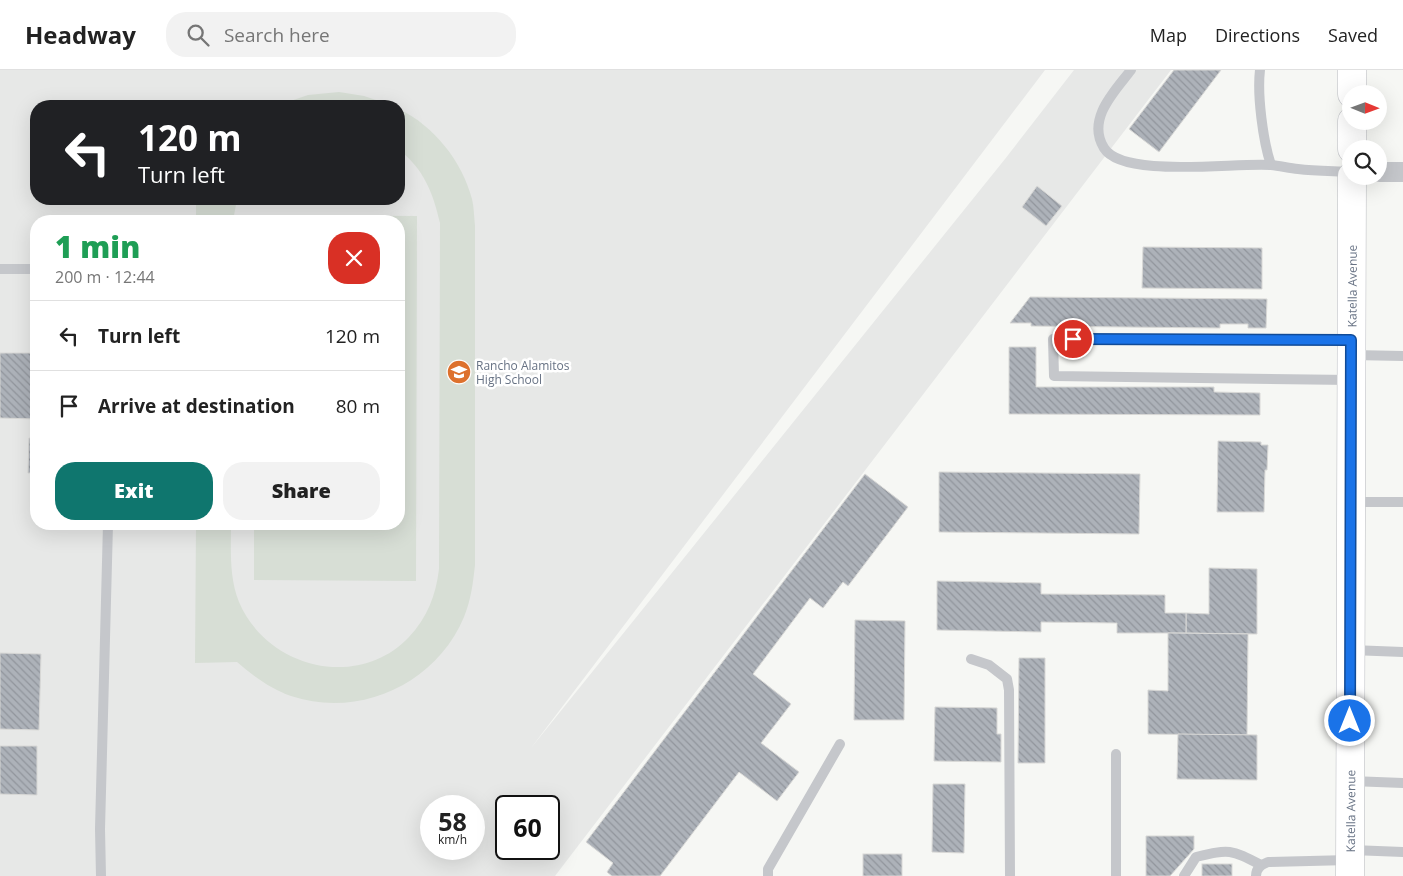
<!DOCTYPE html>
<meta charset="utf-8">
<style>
body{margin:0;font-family:"Open Sans",sans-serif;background:#f2f2f2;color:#222;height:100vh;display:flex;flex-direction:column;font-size:19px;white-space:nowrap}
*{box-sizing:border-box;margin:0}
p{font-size:16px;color:#767676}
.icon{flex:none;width:28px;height:28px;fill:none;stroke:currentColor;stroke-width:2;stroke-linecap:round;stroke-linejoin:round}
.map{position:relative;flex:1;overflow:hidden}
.details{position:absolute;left:30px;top:145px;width:375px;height:315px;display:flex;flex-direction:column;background:#fff;border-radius:20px;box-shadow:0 5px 20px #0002}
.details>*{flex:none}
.hud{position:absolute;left:30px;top:30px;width:375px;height:105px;border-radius:20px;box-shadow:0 5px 20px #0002;background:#202124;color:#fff;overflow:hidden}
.needle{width:32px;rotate:91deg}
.fabs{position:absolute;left:1342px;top:15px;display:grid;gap:10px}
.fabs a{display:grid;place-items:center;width:45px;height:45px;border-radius:50%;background:#fff;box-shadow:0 5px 20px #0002;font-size:25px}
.speed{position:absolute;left:420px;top:725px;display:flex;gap:10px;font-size:25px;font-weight:700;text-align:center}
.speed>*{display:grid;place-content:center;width:65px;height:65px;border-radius:50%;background:#fff;box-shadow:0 5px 20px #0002;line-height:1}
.speed small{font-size:12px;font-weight:400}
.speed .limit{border:2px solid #111;border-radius:8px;background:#fff;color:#111}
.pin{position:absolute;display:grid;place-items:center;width:42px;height:42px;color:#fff;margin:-21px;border:2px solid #fff;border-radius:50%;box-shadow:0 1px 5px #0007}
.me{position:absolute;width:55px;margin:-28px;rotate:0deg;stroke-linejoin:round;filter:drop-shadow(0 0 4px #0008)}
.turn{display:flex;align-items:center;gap:18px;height:105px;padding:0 25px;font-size:22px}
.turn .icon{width:65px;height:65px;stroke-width:2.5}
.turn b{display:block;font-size:35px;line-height:42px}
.round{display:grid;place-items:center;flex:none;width:52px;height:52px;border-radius:20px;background:#f2f2f2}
.summary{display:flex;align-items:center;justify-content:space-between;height:85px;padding:0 25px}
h1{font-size:30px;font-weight:800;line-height:38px;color:#1e9e55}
.primary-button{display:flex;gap:10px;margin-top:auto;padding:10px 25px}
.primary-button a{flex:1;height:58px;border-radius:20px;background:#0f766e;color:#fff;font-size:20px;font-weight:800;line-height:58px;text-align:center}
.primary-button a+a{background:#f2f2f2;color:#222}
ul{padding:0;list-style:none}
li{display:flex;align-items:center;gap:15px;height:70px;padding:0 25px;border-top:1px solid #e0e0e0}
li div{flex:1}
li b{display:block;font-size:19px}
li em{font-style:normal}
header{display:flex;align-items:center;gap:30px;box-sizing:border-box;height:70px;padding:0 25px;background:#fff;border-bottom:1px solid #e0e0e0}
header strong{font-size:24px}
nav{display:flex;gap:28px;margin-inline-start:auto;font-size:18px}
.search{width:350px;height:45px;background:#f2f2f2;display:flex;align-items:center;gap:12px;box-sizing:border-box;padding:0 18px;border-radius:20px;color:#767676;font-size:19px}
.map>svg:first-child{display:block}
.built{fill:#e7e8e7;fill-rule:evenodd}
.garden{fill:#d7ded5}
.building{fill:url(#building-back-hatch);stroke:#d8d8d6}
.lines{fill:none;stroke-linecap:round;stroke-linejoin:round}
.primary-casing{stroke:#b8babf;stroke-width:29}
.service{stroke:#c5c7cb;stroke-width:10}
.minor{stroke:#c5c7cb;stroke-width:20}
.primary{stroke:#fff;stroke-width:28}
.route-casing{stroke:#114b97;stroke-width:12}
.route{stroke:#1a73e8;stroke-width:9}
.labels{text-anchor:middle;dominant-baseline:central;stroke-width:5;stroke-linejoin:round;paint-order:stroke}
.street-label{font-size:12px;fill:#677284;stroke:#fff}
.poi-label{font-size:12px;fill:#677284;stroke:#fff;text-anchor:start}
</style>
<header>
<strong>Headway</strong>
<div class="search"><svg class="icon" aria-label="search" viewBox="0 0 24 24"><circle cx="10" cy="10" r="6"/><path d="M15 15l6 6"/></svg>Search here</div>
<nav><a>Map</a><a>Directions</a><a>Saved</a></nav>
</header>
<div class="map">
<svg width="1403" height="806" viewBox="0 0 1403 806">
<defs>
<pattern id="building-back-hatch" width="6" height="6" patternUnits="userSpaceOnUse" patternTransform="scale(1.25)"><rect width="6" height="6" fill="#adb2b9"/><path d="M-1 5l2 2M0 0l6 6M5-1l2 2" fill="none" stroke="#91959c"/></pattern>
</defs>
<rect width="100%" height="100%" fill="#f6f7f4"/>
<path class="built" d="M0,0h1045l-514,678 474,-589 69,-89h97l-616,806h-555zM36,36h363v93h-363zM36,151h363v303h-363zM431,736h43v43h-43zM506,736h43v43h-43z"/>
<g class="garden">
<path d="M339,22l25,4 30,10h-118l32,-11z"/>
<path d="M399,39c35,17 63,52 73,90 2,8 2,18 3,27v339c-2,18 -4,35 -11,52 -28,67 -105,102 -173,79 -20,-7 -38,-20 -54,-34l-42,1 1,-139h35c0,26 -2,53 8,78 28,66 119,89 170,35 18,-19 27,-42 30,-68l1,-346c-7,-30 -16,-54 -41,-73z"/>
<path d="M196,129h41l-4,22h-37z"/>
<path d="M254,145l163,1 -1,365 -162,-1v-56h145v-303h-145z"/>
</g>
<g class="building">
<path d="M1174,0h47l-62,82 -30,-23z"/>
<path d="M1037,116l25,20 -16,20 -24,-19z"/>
<path d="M1143,177l119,1v41l-120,-1z"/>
<path d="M1030,227l237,2 -1,29h-18v-4h-28v4l-189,-2v-3h-21z"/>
<path d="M1009,277h27v40h178v5l46,1v22l-251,-1z"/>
<path d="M0,283h36v66l-36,-1z"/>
<path d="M29,368h7v35h-8z"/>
<path d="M1218,371l43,1v3h7l-1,25h-2l-1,42h-47z"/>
<path d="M939,402l201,2 -1,60 -200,-2z"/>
<path d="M865,404l43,33 -60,79 -5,-4 -20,26 -13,-10 -57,76 38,30 -30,39 38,29 -22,29 -38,-29 -79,104h-48l-5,-4 6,-9 -27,-21z"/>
<path d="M1209,498l48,1v65l-71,-1v-20l23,1z"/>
<path d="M937,511l104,2v11l124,1v18h21v20h-69v-10l-76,-1v10l-104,-2z"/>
<path d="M855,550l50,1 -1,99h-50z"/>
<path d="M1168,563l80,1 -1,101 -99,-1v-44l20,1z"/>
<path d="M0,583l41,1 -2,76 -39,-1z"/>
<path d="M1019,588h26v105h-27z"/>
<path d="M935,637l62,1v26h4v28l-67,-1z"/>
<path d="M1178,664l79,1v45l-80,-1z"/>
<path d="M0,676h37v49l-37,-1z"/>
<path d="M933,714h32l-1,69 -32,-1z"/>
<path d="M1146,766h48v13l-24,27h-24z"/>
<rect x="863" y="784" width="39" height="22"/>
<rect x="1202" y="794" width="30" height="12"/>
</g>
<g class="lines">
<g class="primary-casing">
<g id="primary">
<path d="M1352,24v-24"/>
<path d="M1352,79v-28"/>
<path id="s1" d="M1350,806l2,-700"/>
</g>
</g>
<g class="service">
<path d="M1131,0c-16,21 -45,49 -27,78 19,31 132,14 167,17 9,1 18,3 27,4 17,2 35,2 53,3"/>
<path d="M1260,0c-3,25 3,71 11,95"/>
<path d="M0,199h36"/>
<path d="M1350,270l-297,-1 1,37 297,4"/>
<path d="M1352,285l51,1"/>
<path d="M1352,432h51"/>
<path d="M1351,580l52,2"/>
<path d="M971,589l18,6 18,14 2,11 1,186"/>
<path d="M1116,684v122"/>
<path d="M1351,711l52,2"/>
<path d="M1352,780l51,2"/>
<path d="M101,806l-1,-47 8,-305"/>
<path d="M768,806v-7l72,-125"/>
<path d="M1184,806l12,-19c34,-8 34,-8 65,8"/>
<path d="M1256,806c0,-8 5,-11 12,-14l81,-2"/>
</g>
<path class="minor" d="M1379,102h24"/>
<use href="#primary" class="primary"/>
</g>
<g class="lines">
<g class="route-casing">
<path id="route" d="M1073,269l278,1 -1,381"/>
</g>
<use href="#route" class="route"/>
</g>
<defs>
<g id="school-disc" transform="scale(1.25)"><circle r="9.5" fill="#dd712d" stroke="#fff"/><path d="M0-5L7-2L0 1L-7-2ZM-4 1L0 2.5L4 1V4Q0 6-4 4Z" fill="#fff"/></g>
</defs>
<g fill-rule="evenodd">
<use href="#school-disc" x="459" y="302"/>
</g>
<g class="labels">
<g class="street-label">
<text stroke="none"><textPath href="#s1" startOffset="590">Katella Avenue</textPath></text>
<text stroke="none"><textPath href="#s1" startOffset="65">Katella Avenue</textPath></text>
</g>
<g class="poi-label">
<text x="476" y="295">Rancho Alamitos<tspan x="476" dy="14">High School</tspan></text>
</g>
</g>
</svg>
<div class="fabs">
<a><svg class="needle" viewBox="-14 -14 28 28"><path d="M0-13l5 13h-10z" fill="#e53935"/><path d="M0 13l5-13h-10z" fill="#767676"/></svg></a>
<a><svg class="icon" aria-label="search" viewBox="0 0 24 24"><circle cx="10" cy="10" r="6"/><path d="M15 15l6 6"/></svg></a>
</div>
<div class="speed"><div>58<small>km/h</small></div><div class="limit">60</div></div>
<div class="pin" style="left:1073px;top:269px;background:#d93025"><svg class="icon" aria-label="arrive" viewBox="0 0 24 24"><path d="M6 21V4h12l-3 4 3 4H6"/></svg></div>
<svg class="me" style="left:1350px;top:651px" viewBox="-20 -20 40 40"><circle r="17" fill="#1a73e8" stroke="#fff" stroke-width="3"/><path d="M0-11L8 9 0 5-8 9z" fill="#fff"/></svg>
<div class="hud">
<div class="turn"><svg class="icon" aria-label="left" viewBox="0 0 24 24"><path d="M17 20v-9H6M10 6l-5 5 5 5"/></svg><div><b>120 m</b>Turn left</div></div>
</div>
<section class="details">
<div class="summary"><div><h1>1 min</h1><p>200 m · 12:44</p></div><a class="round" style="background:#d93025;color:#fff"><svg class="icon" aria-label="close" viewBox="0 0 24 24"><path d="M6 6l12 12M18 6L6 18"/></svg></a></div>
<ul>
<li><svg class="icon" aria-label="left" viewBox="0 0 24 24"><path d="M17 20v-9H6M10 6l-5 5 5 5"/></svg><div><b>Turn left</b></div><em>120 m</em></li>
<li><svg class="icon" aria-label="arrive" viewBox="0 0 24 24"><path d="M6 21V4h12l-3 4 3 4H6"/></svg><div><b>Arrive at destination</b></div><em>80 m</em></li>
</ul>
<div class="primary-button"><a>Exit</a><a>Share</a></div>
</section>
</div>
